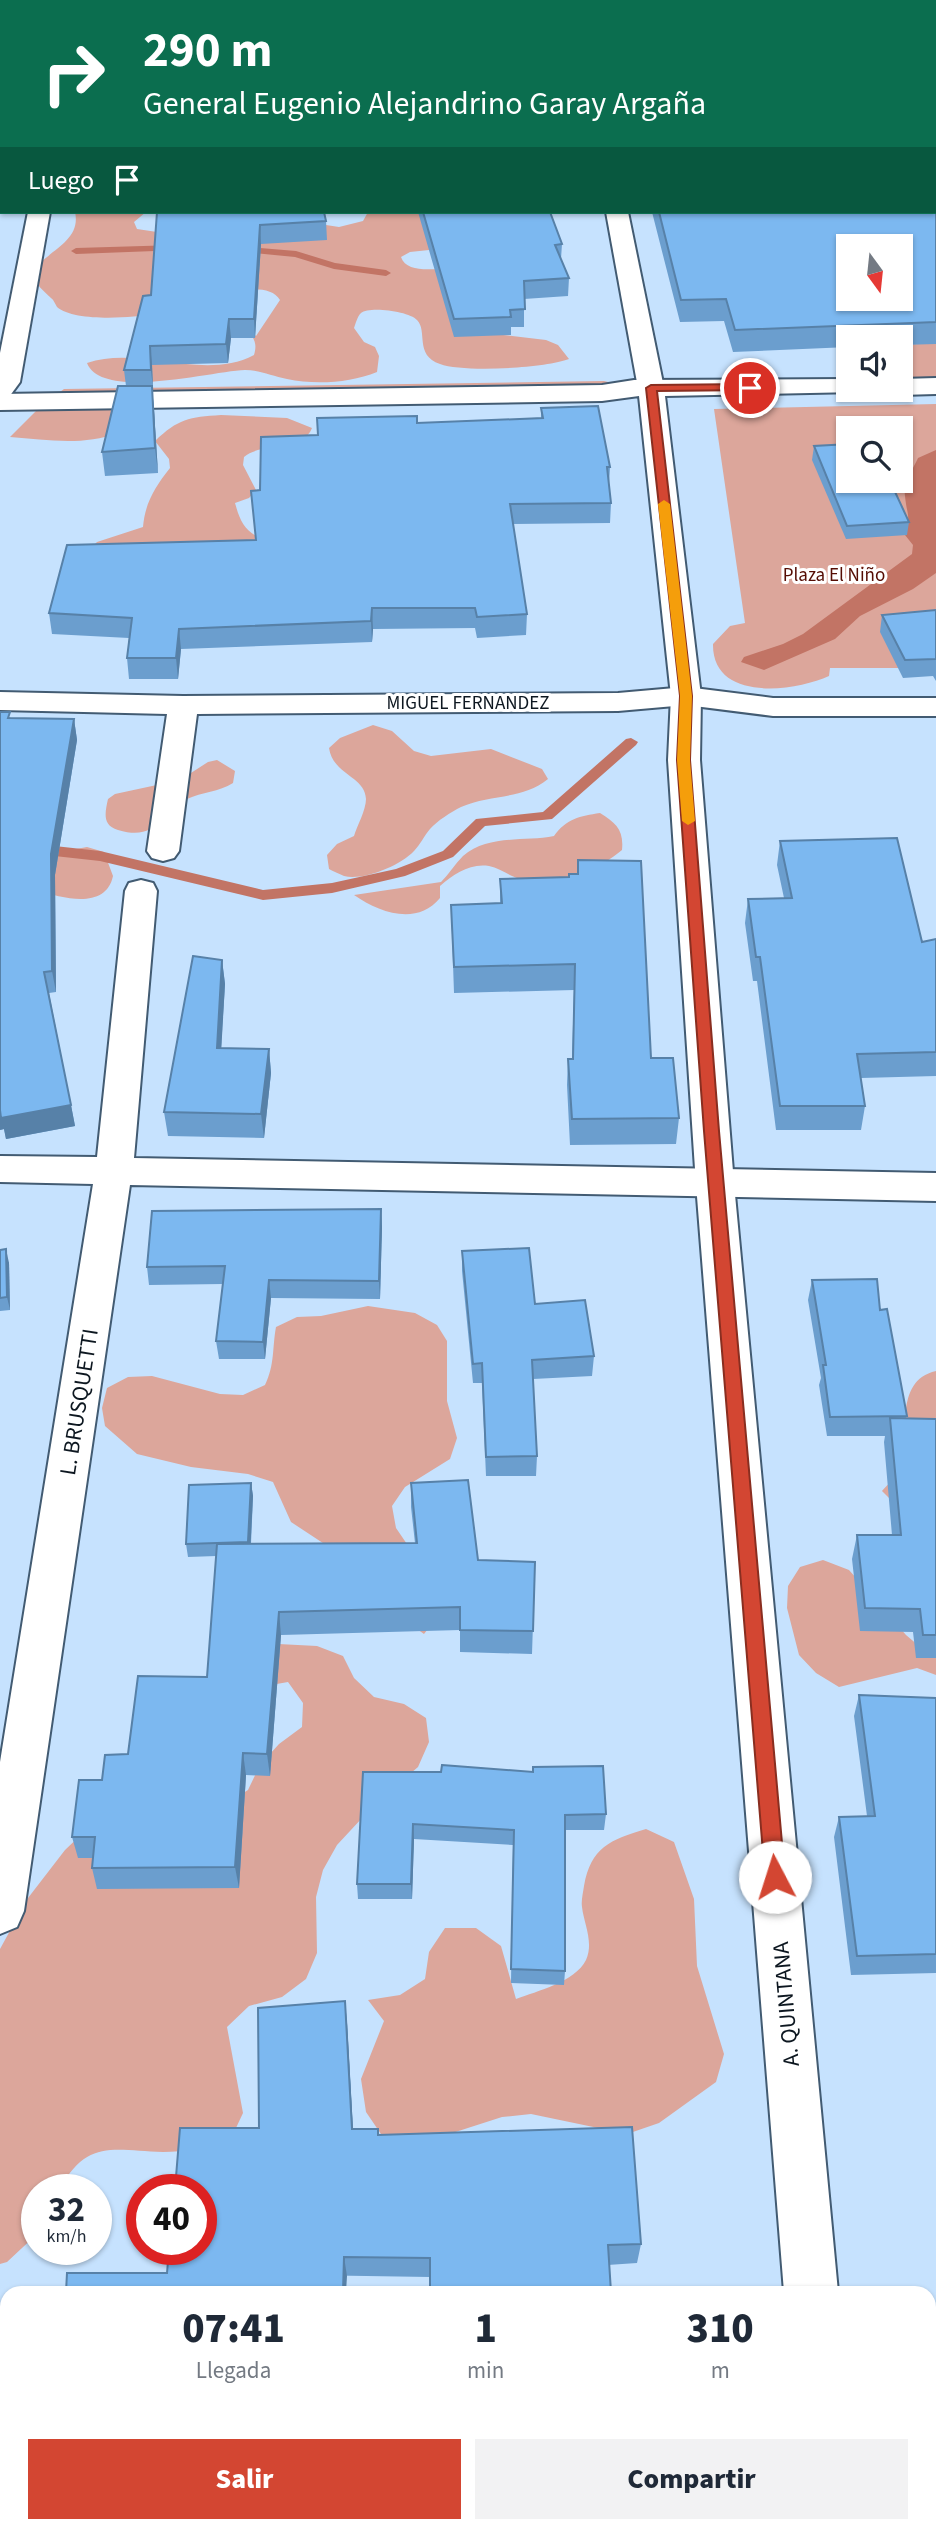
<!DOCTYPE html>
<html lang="es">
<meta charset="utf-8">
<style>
body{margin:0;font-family:"Source Sans 3",sans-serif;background:#f2f2f3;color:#1f2937;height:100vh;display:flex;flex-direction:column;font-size:26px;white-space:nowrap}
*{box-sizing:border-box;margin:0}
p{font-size:23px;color:#747a83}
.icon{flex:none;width:38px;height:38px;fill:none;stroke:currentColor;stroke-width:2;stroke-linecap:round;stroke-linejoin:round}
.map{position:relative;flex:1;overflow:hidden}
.sheet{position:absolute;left:0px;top:2286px;width:936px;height:247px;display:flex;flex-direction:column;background:#fff;border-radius:21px 21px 0 0;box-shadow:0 2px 5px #0004}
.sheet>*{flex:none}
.guide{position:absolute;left:0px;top:0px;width:936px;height:214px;box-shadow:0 2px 5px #0004;background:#0b6e4f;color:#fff;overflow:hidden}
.needle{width:46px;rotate:165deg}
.controls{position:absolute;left:836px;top:234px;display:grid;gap:14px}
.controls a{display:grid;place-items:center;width:77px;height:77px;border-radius:0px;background:#fff;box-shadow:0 2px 5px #0004;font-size:35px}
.speed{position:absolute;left:21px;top:2174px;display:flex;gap:14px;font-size:35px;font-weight:700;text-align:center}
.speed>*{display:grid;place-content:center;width:91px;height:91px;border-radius:50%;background:#fff;box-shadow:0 2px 5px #0004;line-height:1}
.speed small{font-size:18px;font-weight:400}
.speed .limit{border:10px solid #d22;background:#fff;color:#111}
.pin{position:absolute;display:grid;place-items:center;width:60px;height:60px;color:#fff;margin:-30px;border:4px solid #fff;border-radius:50%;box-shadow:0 2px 7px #0007}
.me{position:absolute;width:77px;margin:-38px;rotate:355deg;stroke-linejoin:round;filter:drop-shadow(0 0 5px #0008)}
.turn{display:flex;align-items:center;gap:24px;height:147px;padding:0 28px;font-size:32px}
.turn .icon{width:91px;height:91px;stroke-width:2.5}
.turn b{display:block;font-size:49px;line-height:60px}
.then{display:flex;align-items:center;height:66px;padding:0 28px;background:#0003;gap:14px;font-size:26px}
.eta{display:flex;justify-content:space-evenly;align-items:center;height:119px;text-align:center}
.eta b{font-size:42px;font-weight:800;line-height:49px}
.action{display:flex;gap:14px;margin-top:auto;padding:14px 28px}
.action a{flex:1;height:80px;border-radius:0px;background:#d34632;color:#fff;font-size:28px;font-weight:800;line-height:80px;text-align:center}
.action a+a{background:#f2f2f3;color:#1f2937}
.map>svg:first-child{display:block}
.green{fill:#dca69b;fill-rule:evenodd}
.water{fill:#c27465}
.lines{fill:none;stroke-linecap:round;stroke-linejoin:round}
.stream{fill:#c27465;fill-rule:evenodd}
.minor-casing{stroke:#425b72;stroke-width:4}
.tertiary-casing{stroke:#425b72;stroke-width:4}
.minor{fill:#fff;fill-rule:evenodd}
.tertiary{fill:#fff;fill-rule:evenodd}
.wall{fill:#6b9ece}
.shaded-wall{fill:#5781a8}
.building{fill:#7cb8f0;stroke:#5781a8;stroke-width:2;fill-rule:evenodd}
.route{fill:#d34632;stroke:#892e20;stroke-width:2}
.slow{fill:#f59e0b}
.labels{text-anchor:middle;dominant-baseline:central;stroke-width:6;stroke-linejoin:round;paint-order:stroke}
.far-park-label{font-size:19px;fill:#550d04;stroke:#fff}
.far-street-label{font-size:19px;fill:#0d1720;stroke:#fff}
.street-label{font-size:23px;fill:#0d1720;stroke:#fff}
</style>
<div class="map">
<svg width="936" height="2532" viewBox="0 0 936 2532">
<rect width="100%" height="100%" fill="#c6e2fe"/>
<g class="green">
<path d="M75,212h71l-12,10 3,7 40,6 149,-10 13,2 24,-6 5,-9h94l-33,38 -19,2 -9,5c6,18 37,11 53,11l41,66 51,6 12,5 11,14c-24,9 -105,14 -129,5 -26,-9 -12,-33 -23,-44 -8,-9 -48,-14 -56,-7 -4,4 -5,10 -7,15l10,14 11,5 4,9 -2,16c-27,11 -62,13 -90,7 -15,-3 -27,-9 -42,-9 -33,1 -143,31 -158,-7 53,-18 116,19 167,-8 4,-13 -1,-18 -9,-28l11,9 24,-36c-18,-29 -100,10 -127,14 -21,4 -79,8 -96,-7 -2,-3 -3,-7 -6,-9 -9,-9 -14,-11 -18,-25 11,-22 49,-30 42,-61z"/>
<path d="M936,343v34l-35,1v-33z"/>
<path d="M604,381l4,1 -1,3 -547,7 4,-3z"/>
<path d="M87,402l43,10 -12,21c-35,13 -71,7 -108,4l30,-30z"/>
<path d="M936,404v264h-106l-1,8c-35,16 -117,26 -116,-32l17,-18 15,-3 -31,-214zM849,429h52v52h-52z"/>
<path d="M221,415l66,3 25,10c-10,25 -49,13 -68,29l-1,8 13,25 -7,8 -14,5c5,18 9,27 26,36l134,-2 -307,14 9,-9 46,-15c2,-24 12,-40 27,-59l-1,-9 -14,-18c23,-22 34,-24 66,-26z"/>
<path d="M373,725l19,6 22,20 17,5 60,-7 51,20 6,10c-26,21 -58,15 -87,28 -10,5 -24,14 -31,22 -6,7 -10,16 -16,22 -14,15 -51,30 -70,25 -5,-2 -11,-5 -15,-7l-2,-14 10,-11 17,-8c3,-10 12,-26 12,-37 -1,-23 -33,-24 -37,-51l11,-10z"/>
<path d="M217,760l18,11 -2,12c-14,9 -31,9 -46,16 -28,14 -29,43 -69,31 -16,-5 -13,-17 -10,-31l7,-5 65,-14 28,-18z"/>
<path d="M600,813c16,10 24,17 22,37 -27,22 -66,39 -102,29 -11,-3 -20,-11 -31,-13 -19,-3 -35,8 -49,20v12c-23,28 -60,15 -86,-3l87,-13c8,-8 14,-18 22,-26 25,-22 61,-14 91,-20 12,-17 26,-20 46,-23z"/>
<path d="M87,847l17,5 9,24c-10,47 -88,9 -113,-1l49,-21z"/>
<path d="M368,1306l47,7 22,12 10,16v60l10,37 -7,21 -45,28 -13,19 4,22 26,38 19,46 -17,22 -43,-31 -49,-54 -41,-27 -18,-40 -25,-8 -57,-7 -54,-13 -32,-28 -3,-18 5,-20 21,-11 24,-1 68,18 23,1 22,-10c10,-21 7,-36 11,-58l21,-10 24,-1z"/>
<path d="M936,1371v185l-24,-35 -30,-30c5,-6 14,-13 17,-21 12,-32 -7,-89 37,-99z"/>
<path d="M823,1560l26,10 57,65 20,17h10v23l-19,-7 -78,19 -23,-14 -17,-18 -12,-47 1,-22 12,-19z"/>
<path d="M259,1643l58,3 26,10 11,22 20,19 30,7 22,14 3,24 -11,25 -42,36 -39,42 -14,25 -7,27 1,56 -11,26 -24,18 -33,9 -22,21 16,86 -15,32c-21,2 -44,7 -65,7 -48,-1 -76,-14 -103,37h-23v45l-30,28 -7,2v-315l28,-51 37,-48 20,-19 139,-26 24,-15 12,-25 19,-21 23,-17 1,-24 -15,-21 -57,10z"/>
<path d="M646,1829l28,13 20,57 3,67 27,88 -8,28 -57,41 -32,11 -96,-20 -29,3 -90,29 -29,-9 -17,-25 -5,-33 23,-58 -16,-21 32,-5 25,-16 4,-27 16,-24h31l25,18 15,53c21,-8 59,-17 70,-39 8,-18 -2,-36 -4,-53 -1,-6 1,-14 2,-21 7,-39 26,-46 62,-57z"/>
</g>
<path class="water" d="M936,450v123l-23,16 -53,27 -25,23 -71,31 -23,-8 3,-5 39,-13 20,-10 109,-80 1,-9 -8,-10c6,-23 2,-18 0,-39 -2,-12 8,-27 13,-38z"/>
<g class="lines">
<g class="stream">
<path d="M177,245l4,1v4l-105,4 -5,-3 5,-3z"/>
<path d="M237,246l59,5 39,12 51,7 5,3 -5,3 -52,-7 -39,-12 -62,-6v-4z"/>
<path d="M631,738l7,4 -2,3 -84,74 -67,7 -32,31 -48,19 -73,17 -69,7 -163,-39 -100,-11v-10l100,11 163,39 69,-7 64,-14 47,-18 33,-32 67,-7 83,-73z"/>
</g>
<g class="minor-casing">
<g id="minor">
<rect x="249" y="0" width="20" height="2"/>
<path d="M589,0h20l1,2h-20z"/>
<path d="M903,0h20l1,2h-20z"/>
<rect x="934" y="30" width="2" height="15"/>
<rect x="0" y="159" width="2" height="14"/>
<path d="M28,212h22l-30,170 -11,15 -9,3v-47z"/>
<path d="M606,212h22l36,176 -4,5 -9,3 -9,-3 -4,-5z"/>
<path d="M686,687l87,11h163v18h-163l-87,-11 -68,6 -421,3 -18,137 -5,7 -11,3 -11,-3 -5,-7 20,-137 -167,-4v-18l183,4 435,-3z"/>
<path d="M141,880l12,3 4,8 -23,267 802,15v28l-806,-16 -106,726 -7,16 -17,7v-172l93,-578 -93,-2v-26l97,1 28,-266 4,-8z"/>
</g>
</g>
<g class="tertiary-casing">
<g id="tertiary">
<path d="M936,378v16l-35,1 -11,-5h11v-11z"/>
<path d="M849,379v11h11l-2,2 -193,4 36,300 -1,64 34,424 104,1108h-54l-88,-1108 -28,-424 3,-64 -32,-300 -37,5 -602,9v-16l602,-9 32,-5z"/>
<rect x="802" y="2525" width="58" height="7"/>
</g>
</g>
<use href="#minor" class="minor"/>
<use href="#tertiary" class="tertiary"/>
</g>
<g class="wall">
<path d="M0,0l2,2v46h-2z"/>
<path d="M777,0h68l1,2h-68z"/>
<path d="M934,102l2,2v240l-35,1v-7h-52v9l-116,5 -9,-31 -44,1 -28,-110h282z"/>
<path d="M157,212l169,9 1,19 -66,4 -6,94h-24l-3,25 -76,2 1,24h-1l2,21 4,63 -53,3 -3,-24 24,-66 -2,-16 27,-75z"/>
<path d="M418,212h132l12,32 -1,15 8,19 -1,18 -44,3v28h-13v8l-57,2z"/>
<path d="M541,408l69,59 -1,17 2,19 -1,20 -97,1 14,90 -1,21 -49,3 -2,-10 -102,1 -1,13 -191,7 -3,30h-49l-2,-21 2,-20 -77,-4 -3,-21 206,-73 5,-50 58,-55 99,-12 124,-5z"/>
<path d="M814,446l95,76 -2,13 -61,4 -34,-79z"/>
<path d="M936,610v71l-3,-5 -30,2 -23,-46 2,-17z"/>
<path d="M0,712l11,6 63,1 3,21 -22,135 1,117 -7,1 26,133 -69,13 -2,-10 -4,1z"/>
<path d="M780,841l142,101 14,-3v137l-75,2 4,28 -4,24h-85l-19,-149h-4l-8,-58 3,-24 36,-1 -7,-33z"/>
<path d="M578,860l73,198 28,60 -3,26 -106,1 -3,-60 1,-26h4l2,-69 -120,3 -3,-88 49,-2v-24l69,-2 8,-3z"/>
<path d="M222,960l3,24 -4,64 48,1 2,24 -7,65 -96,-2 -4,-24z"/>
<path d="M381,1209l1,18 -2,72 -109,-1 -6,61h-46l-3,-18 7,-57 -74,1 -2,-18z"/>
<path d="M0,1250l9,13 1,47 -10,1z"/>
<path d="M462,1251l73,53 59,52 -2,20 -59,3 4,77 -1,20h-50l-4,-93h-9l-11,-112z"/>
<path d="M812,1280l68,30 27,106 -1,2 30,1v239h-20l-3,-26 -53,-1 -8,-72 5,-24h35l-8,-93 1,-6h-58l-8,-51 2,-7 -13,-78z"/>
<path d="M251,1483l2,13 -2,48 164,-1 -4,-36v-24l67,77 57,2 -3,92 -72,-2v-22l-179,5 -11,141 -24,-1 -7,113 -142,1 -5,-21 1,-10h-15l-6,-21 30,-57 105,-103 9,-121 -28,1 -2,-13z"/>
<path d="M859,1695l77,3v275l-85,2 -17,-138 5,-20 28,-1 -13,-100z"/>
<path d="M363,1772l243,42 -2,16h-39v141l-1,14 -53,-2 2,-138 -99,-6 -2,60h-54l-1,-15z"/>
<path d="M347,2023l6,106h25l1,6 262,109 -4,19 -207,14 -263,-4 92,-145z"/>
</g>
<g class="shaded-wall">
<rect x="489" y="0" width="39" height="2"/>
<path d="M260,225l1,19 -6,94 -1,-19z"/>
<path d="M229,319l2,19 -3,25 -2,-19z"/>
<path d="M150,346l2,19 1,24 -2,-19z"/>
<path d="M152,386l2,24 4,63 -3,-25z"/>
<path d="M372,608l1,21 -1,13 -1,-21z"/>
<path d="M179,629l2,20 -3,30 -2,-21z"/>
<path d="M74,719l3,21 -22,135 1,117 -4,-21 -1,-117z"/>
<path d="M222,960l3,24 -5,87 -3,-23z"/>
<path d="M269,1049l2,24 -7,65 -3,-24z"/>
<path d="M71,1105l4,21 -69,13 -2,-10 -4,1v-20z"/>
<path d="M381,1209l1,18 -2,72 -1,-18z"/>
<path d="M6,1249l3,14 1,47 -3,-13z"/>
<path d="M269,1280l2,18 -6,61 -2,-17z"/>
<path d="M251,1483l2,13 -3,59 -2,-13z"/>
<path d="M279,1612l2,23 -11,141 -3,-22z"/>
<path d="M243,1753l3,22 -7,113 -4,-21z"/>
<path d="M413,1824l1,15 -2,60 -1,-15z"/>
<path d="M345,2001l2,22 7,127 -2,-21z"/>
<path d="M344,2257l3,19 -1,16h-3z"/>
</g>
<g class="building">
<path d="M0,0h173v2h-171v29h-2z"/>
<path d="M283,0h211l1,2h-212z"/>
<path d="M791,0h54l1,2h-54z"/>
<path d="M934,102l2,2v9l-2,1z"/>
<path d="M934,128l2,1v193l-201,8 -9,-31 -45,1 -22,-88h275zM849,247h52v52h-52z"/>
<path d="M157,212h167l2,9 -66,4 -6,94h-25l-3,25 -76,2 1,24h-27l19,-74 8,-1z"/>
<path d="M423,212h127l12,32 -7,1 14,33 -45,3 1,28 -15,1 1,7 -57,2z"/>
<path d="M118,386h34l3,62 -53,4z"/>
<path d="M598,406l12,61h-3l4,36 -101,1 17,110 -50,3 -2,-9h-103l-1,13 -192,8 -3,29h-49l5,-40 -83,-5 18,-68 189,-5 -5,-49 9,-1 1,-53 57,-2 -1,-17 100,-2v7l126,-5 -2,-10z"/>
<path d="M849,444v37h41l19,41 -62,4 -33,-80z"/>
<path d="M936,610v49l-31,1 -23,-45z"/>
<path d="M0,712h10l-2,6 66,1 -23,135 1,117 -8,1 27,133 -70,13 -1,-8z"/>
<path d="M897,838l25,104 14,-3v113l-79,2 8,52h-85l-20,-149h-4l-8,-58 44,-1 -12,-57z"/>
<path d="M578,860l63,1 10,197h22l6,60 -107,1 -4,-60h5l2,-95 -121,3 -3,-62 51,-2 -2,-24 69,-2v-3h9z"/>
<path d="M193,956l29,4 -5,88 52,1 -8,65 -97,-2z"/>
<path d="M381,1209l-2,72 -110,-1 -6,62 -47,-1 9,-75 -78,1 5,-56z"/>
<path d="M529,1248l6,56 50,-4 9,56 -62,4 5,96 -51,1 -4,-94 -9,1 -11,-113z"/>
<path d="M6,1249l1,48 -7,1v-48z"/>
<path d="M877,1279l3,31 7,-1 20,107 -77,1 -7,-52h3l-14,-85z"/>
<path d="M890,1418l46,1v216h-13l-3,-26 -55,-1 -8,-73h44z"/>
<path d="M468,1480l10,80 57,2 -2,69 -73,-1v-23l-181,5 -12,142 -24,-1 -8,114 -143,1 3,-31h-23l7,-57h23l3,-25 23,-1 10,-78 69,1 10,-133 200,-1 -6,-60z"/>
<path d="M251,1483l-3,59 -62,2 3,-59z"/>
<path d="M859,1695l77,3v256l-79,2 -18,-139 36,-1z"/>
<path d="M442,1765l91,7v-5l70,-1 3,48 -41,1v156l-54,-2 3,-139 -101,-6 -2,60h-54l6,-112h78z"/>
<path d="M345,2001l7,128h26v6l254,-8 9,117 -33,1 3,47h-181v-34l-86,-1 -1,35h-277l1,-19h100l2,-24h32v-60h-26l5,-61h79l-1,-120z"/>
</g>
<path class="route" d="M750,384l5,4 -1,2 -97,1 35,305 -2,64 29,371 66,746 -3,6 -7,3 -7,-3 -3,-6 -61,-746 -27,-371 3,-64 -34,-308 5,-3z"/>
<path class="slow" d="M664,500l6,4 22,192 -2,64 5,61 -7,4 -6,-4 -5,-61 3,-64 -22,-192z"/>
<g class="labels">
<g class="far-park-label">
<text x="834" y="575">Plaza El Niño</text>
</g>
<g class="far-street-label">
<text x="468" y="703">MIGUEL FERNANDEZ</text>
</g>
<g class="street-label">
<text transform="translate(79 1402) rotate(-81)">L. BRUSQUETTI</text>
<text transform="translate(786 2004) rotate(-95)">A. QUINTANA</text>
</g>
</g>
</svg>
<div class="controls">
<a><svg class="needle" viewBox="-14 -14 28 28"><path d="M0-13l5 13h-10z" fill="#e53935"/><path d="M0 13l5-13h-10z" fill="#747a83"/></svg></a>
<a><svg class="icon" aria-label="sound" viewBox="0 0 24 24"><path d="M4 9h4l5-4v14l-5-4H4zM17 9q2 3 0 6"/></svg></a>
<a><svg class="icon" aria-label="search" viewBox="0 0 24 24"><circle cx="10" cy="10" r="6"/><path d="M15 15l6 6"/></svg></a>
</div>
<div class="speed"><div>32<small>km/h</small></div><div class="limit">40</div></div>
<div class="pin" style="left:750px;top:388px;background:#d93025"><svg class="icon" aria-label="arrive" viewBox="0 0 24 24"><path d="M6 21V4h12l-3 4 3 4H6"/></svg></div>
<svg class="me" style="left:775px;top:1877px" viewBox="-20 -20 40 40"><circle r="19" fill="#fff"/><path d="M0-13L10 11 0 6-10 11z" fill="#d34632"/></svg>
<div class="guide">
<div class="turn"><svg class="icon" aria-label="right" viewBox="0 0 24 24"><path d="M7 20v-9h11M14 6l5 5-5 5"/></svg><div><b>290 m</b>General Eugenio Alejandrino Garay Argaña</div></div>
<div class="then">Luego<svg class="icon" aria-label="arrive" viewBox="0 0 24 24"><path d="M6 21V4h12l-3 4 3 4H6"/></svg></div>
</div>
<section class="sheet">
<div class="eta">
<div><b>07:41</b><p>Llegada</p></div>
<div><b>1</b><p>min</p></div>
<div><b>310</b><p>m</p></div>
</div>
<div class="action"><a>Salir</a><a>Compartir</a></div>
</section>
</div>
